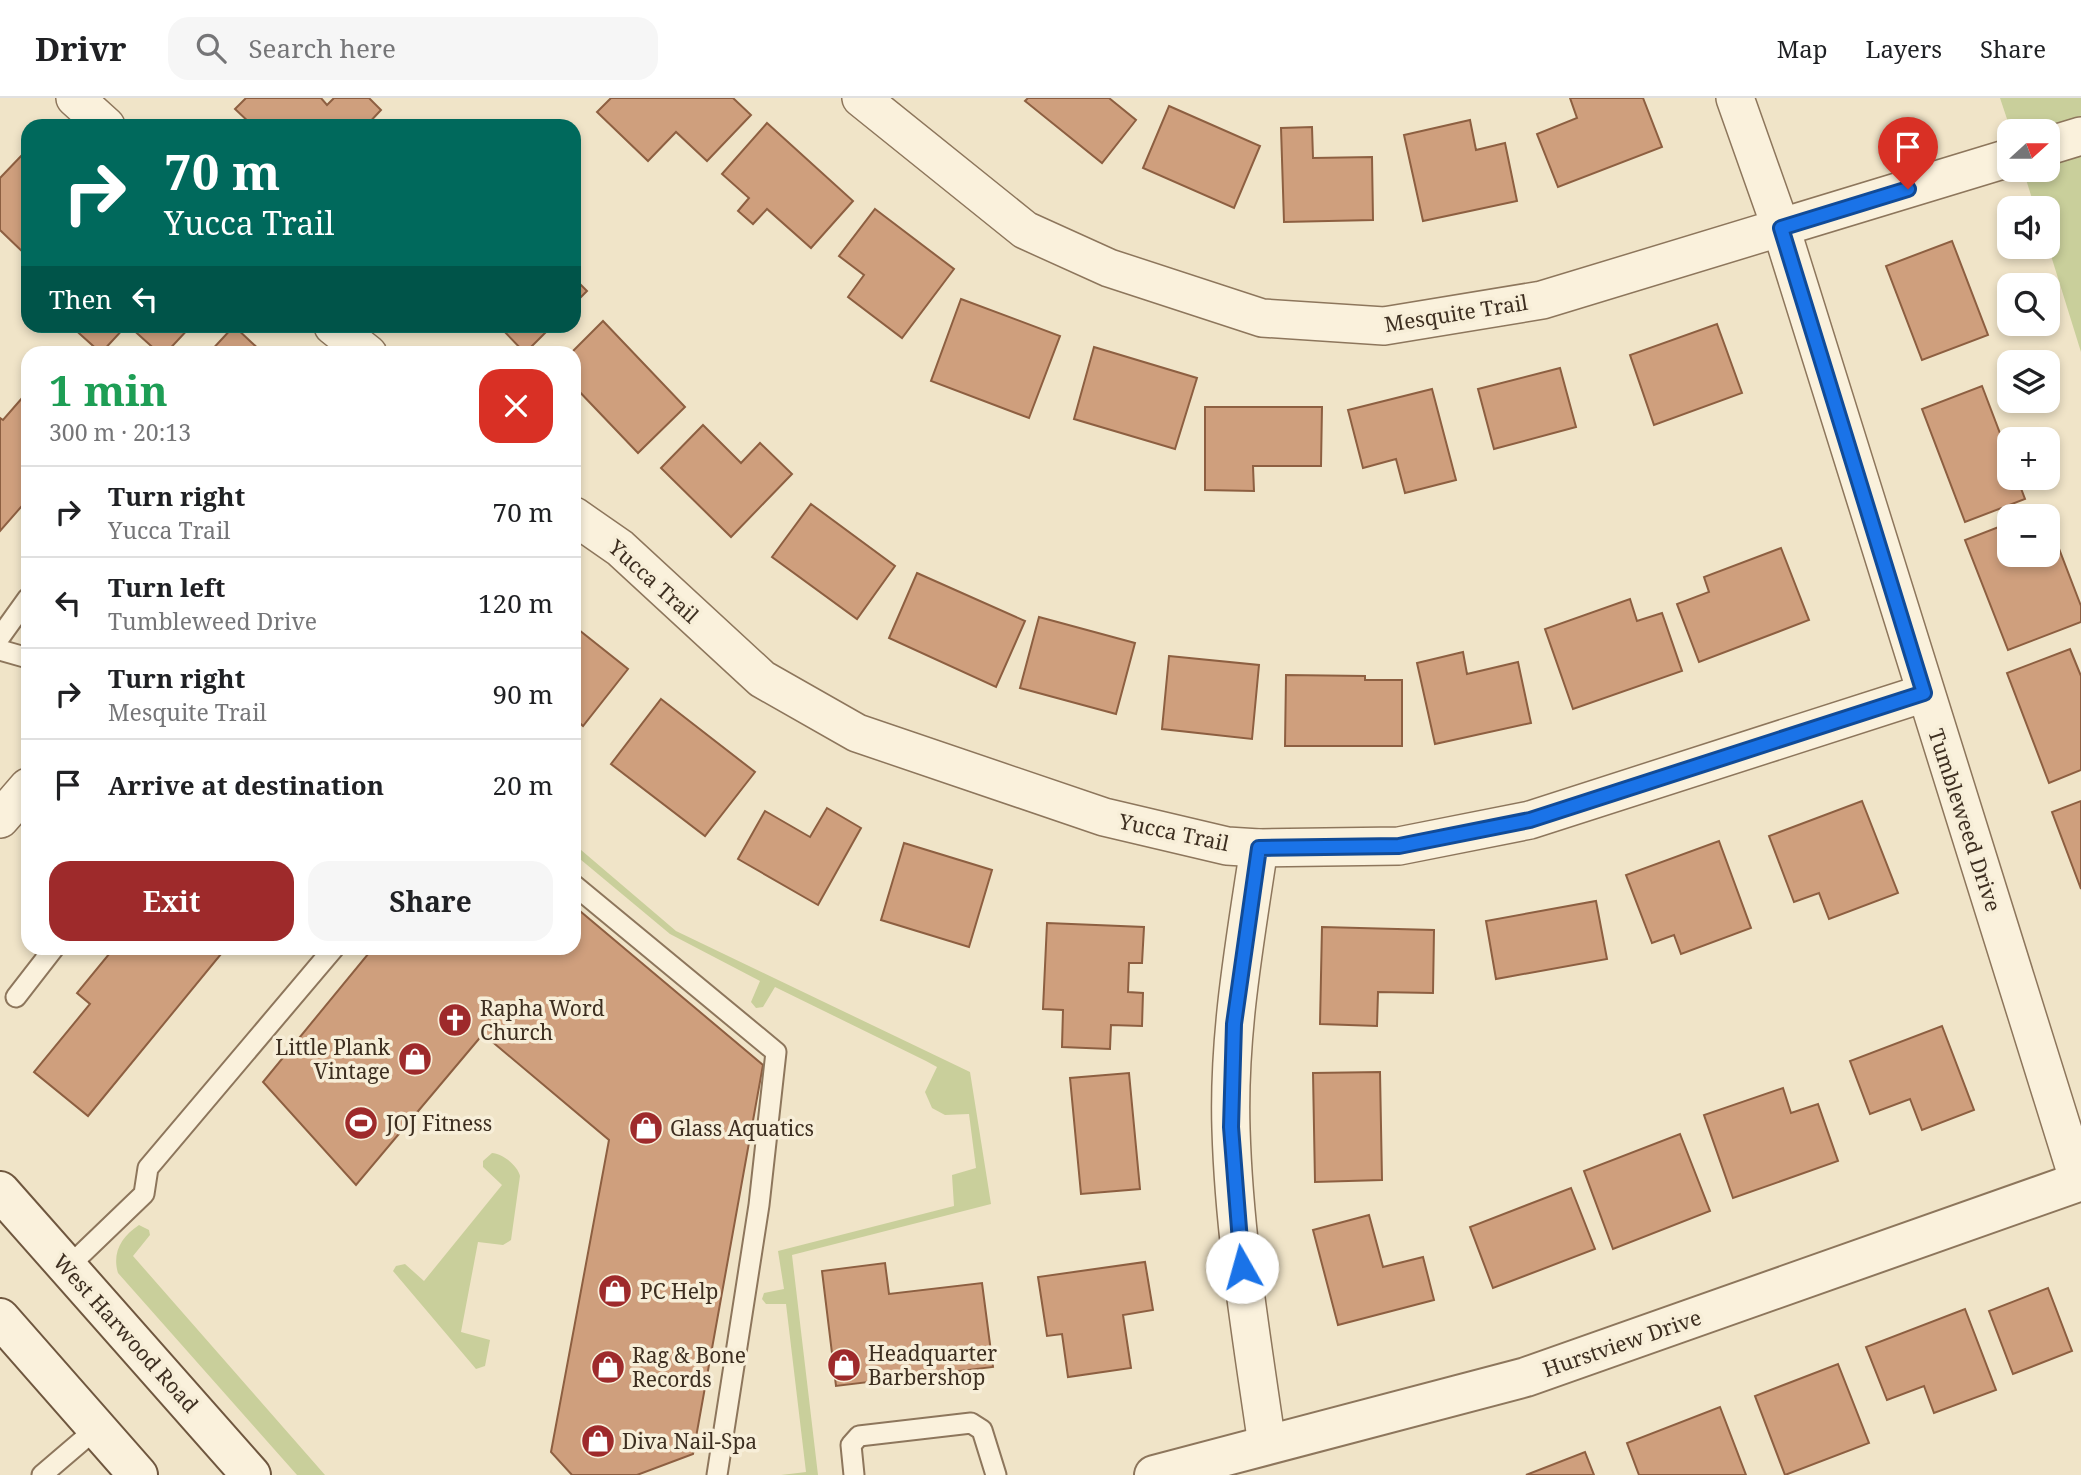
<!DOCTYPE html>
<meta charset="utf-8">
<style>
body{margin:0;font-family:"Noto Serif",serif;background:#f6f6f6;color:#202124;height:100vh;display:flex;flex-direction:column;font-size:26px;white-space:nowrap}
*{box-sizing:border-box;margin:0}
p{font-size:23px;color:#757577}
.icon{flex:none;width:38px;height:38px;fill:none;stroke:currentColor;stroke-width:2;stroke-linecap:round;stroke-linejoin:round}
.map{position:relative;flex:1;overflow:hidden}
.details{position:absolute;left:21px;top:248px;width:560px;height:609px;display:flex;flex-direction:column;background:#fff;border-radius:21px;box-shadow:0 4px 10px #0003}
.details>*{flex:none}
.banner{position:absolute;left:21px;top:21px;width:560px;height:214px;border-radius:21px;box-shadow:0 4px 10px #0003;background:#00695c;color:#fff;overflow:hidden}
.needle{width:46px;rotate:69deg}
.tools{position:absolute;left:1997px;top:21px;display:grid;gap:14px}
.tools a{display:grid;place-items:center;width:63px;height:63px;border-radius:14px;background:#fff;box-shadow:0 4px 10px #0003;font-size:35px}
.pin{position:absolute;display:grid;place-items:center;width:60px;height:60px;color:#fff;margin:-72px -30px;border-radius:50% 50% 50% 0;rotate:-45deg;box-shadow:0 0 7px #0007}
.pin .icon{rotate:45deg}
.me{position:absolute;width:77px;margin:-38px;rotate:353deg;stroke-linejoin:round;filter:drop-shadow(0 0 5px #0008)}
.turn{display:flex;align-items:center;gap:24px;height:147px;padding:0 28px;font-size:32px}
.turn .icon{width:91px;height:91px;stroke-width:2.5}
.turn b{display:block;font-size:49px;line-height:60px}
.then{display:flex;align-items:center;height:66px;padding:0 28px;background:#0003;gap:14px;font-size:26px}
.round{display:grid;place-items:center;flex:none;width:74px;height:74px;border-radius:21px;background:#f6f6f6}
.headline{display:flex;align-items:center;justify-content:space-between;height:119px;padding:0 28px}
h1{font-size:42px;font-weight:700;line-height:52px;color:#1e9e55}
.button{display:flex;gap:14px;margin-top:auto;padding:14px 28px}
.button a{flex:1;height:80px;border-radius:21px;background:#9e2a2b;color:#fff;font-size:28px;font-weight:700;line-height:80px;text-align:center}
.button a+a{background:#f6f6f6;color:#202124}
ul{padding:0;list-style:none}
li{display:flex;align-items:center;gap:21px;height:91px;padding:0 28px;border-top:2px solid #e0e0e0}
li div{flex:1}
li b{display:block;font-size:26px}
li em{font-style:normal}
header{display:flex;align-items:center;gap:42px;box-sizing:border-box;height:98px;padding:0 35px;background:#fff;border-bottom:2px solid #e0e0e0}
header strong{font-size:33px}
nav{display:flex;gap:38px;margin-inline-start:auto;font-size:24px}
.search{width:490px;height:63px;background:#f6f6f6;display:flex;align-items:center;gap:18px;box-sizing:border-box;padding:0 24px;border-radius:21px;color:#757577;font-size:26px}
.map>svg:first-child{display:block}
.green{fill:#c9cf9b}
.building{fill:#cf9f7d;stroke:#8d5f41;stroke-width:2}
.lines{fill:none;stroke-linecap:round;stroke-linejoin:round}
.service-casing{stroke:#8d765c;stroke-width:23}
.minor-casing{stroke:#8d765c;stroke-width:40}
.tertiary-casing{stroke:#8d765c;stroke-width:42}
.secondary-casing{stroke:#6f573f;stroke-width:42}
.service{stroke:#faf1dc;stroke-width:19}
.minor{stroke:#faf1dc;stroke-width:37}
.tertiary{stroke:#faf1dc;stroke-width:38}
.secondary{stroke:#faf1dc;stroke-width:38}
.route-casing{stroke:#114b97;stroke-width:18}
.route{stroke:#1a73e8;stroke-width:12}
.labels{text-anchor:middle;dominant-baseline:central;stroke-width:7;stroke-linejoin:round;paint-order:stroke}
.street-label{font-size:21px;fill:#3d2e20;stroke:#f7eed8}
.poi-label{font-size:21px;fill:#3d2e20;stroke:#f7eed8;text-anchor:start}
</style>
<header>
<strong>Drivr</strong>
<div class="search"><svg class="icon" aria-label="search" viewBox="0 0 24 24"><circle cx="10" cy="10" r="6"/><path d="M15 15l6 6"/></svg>Search here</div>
<nav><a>Map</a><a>Layers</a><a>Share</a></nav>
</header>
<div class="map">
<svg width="2081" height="1377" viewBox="0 0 2081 1377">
<rect width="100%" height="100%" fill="#f0e4c8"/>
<g class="green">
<path d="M2000,0h81v254l-33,-106v-38h-13l-12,-38h25v-39h-37z"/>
<path d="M574,746l102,87 294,141 21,132 -199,51 26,220h-37l25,-3 -20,-168h-20l-4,-5 2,-6 20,-4 -6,-38 176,-45 -2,-31 24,-7 -7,-54 -24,1 -13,-7 -7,-16 12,-25 -11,-6 -151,-74 -12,20 -7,1 -5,-6 9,-21 -90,-47 -96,-80z"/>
<path d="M492,1055c10,0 26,13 28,23l-9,64 -8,5 -25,-3 -17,90 29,8 -5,26 -9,3 -83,-98 3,-5 9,-2 19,17 78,-96 -19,-18v-6z"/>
<path d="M139,1127l10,5 1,5 -17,21 192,219h-28l-179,-202c-6,-20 3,-36 21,-48z"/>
</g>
<g class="building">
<path d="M246,0h75l6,7 7,-7h35l12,12 -15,16h-113l-18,-17z"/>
<path d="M611,0h122l18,17 -44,46 -31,-29 -28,29 -51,-49z"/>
<path d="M1028,0h81l27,22 -34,43 -77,-62z"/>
<path d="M1570,0h73l19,49 -104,40 -21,-53 40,-16z"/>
<path d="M1169,8l91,40 -26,62 -91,-40z"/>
<path d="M1470,22l6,30 29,-7 12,58 -94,20 -19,-86z"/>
<path d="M767,25l86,78 -42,47 -44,-39 -14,15 -15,-13 11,-13 -27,-24z"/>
<path d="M1312,29l1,31 59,-1 1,63 -89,2 -3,-94z"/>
<path d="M23,56l5,5v98l-28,-27v-52z"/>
<path d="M875,111l79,60 -52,69 -54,-41 16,-22 -25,-19z"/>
<path d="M1952,143l36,94 -66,25 -36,-94z"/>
<path d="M574,180l13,13 -13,13z"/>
<path d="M961,201l99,37 -31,82 -98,-37z"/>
<path d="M603,223l82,86 -47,46 -64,-67v-32h-4z"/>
<path d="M1717,226l25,69 -88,32 -24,-70z"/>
<path d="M71,228h55l-25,27z"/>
<path d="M129,228h62l-26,28h-5z"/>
<path d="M234,228l30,28h-56z"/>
<path d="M499,228h53l-27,27z"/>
<path d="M1094,249l103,31 -22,71 -101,-30z"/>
<path d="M1560,270l16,59 -82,22 -16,-60z"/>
<path d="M1982,288l27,71v21h8l8,21 -60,23 -43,-113z"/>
<path d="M1432,291l24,91 -51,13 -9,-34 -33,9 -15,-58z"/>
<path d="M23,299l5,4v98l-28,32v-113l3,2z"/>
<path d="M1205,309h117l-1,59h-68l1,25 -49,-1z"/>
<path d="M703,327l38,38 19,-20 32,31 -61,63 -70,-69z"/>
<path d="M811,406l84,62 -38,53 -85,-62z"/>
<path d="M2009,425v32h39v-10l8,-4 25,65v16l-73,28 -43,-110z"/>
<path d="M1781,450l28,72 -110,42 -22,-58 32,-12 -5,-15z"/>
<path d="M917,475l108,48 -29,66 -107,-49z"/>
<path d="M1630,501l7,22 25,-8 20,58 -109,38 -28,-80z"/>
<path d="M1039,519l96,26 -19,71 -96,-26z"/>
<path d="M574,528l54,43 -45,57 -9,-8z"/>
<path d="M2070,551l11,27v94l-32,13 -42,-110z"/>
<path d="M1463,554l4,22 51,-12 13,61 -96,21 -18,-81z"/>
<path d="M1169,558l90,9 -7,74 -90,-10z"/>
<path d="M1286,577l79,1v4h37v66h-117z"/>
<path d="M661,601l94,73 -50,64 -94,-72z"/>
<path d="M1862,703l36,92 -69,26 -10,-26 -25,9 -25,-66z"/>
<path d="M2081,703v88l-29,-77z"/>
<path d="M827,710l34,20 -43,77 -80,-46 27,-48 45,26z"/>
<path d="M1719,743l32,87 -70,26 -7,-19 -22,8 -26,-68z"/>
<path d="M904,745l88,27 -23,77 -88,-27z"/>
<path d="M1596,803l11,58 -111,20 -10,-58z"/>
<path d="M574,808l189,159 -70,389 -56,21h-65l-21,-23 58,-312 -126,-106 -127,151 -93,-103 110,-134h201z"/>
<path d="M1047,825l97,4 -2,36h-13l-1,29 15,1 -1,33 -31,-1 -1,24 -48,-2 1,-37 -20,-1z"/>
<path d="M1322,829l112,3 -1,63 -55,-1 -1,34 -57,-2z"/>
<path d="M114,850h112l-138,168 -54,-44 56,-68 -13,-11z"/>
<path d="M1942,928l32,84 -52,20 -12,-31 -40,15 -20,-53z"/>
<path d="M1380,974l2,108 -67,2 -2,-109z"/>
<path d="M1129,975l11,116 -59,5 -11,-116z"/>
<path d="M1783,990l8,25 27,-9 20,57 -105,37 -29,-83z"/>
<path d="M1680,1036l30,77 -97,38 -29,-78z"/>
<path d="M1571,1090l24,61 -102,39 -23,-61z"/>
<path d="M1369,1117l14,52 40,-10 11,43 -96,25 -25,-95z"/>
<path d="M1145,1164l8,48 -30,5 8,53 -63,9 -6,-43 -15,2 -9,-59z"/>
<path d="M885,1165l4,31 93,-11 11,84 -157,19 -14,-115z"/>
<path d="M2048,1190l24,63 -59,23 -24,-63z"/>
<path d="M1965,1211l31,81 -62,23 -10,-27 -37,14 -21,-53z"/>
<path d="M1838,1266l31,79 -84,32 -30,-79z"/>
<path d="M1720,1309l26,68h-107l-12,-32z"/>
<path d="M1585,1354l9,23h-68z"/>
</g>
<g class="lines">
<g class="service-casing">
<g id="service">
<path d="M0,539l28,-39"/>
<path d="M0,552l28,8"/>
<path d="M574,787l202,167 -17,153 -42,270"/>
<path d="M16,899l38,-49"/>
<path d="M68,1169l76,-73 4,-26 186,-220"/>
<path d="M42,1377l55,-47"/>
<path d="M854,1377l-3,-30 8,-9 112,-13 11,7 14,45"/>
</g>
</g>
<g class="minor-casing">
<g id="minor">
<path d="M75,0l31,28"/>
<path d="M861,0l164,132 84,38 153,50 122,8 158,-26 467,-142"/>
<path d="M1735,0l46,130 298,954"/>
<path d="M2048,48l33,-10"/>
<path d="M333,228l35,28"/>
<path d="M574,418l46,32 142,131 95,54 247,84 123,29 32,2 140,-2 131,-26 395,-127"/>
<path d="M0,721l28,-32"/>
<path d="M1259,750c-14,93 -31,186 -28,281 3,106 21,211 36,316"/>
</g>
</g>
<g class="tertiary-casing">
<path id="tertiary" d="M1154,1377l372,-98 555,-196"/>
</g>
<g class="secondary-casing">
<g id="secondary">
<path d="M0,1093l251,284"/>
<path d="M0,1220l138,157"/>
</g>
</g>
<use href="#service" class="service"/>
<use href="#minor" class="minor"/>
<use href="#tertiary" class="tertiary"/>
<use href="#secondary" class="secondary"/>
</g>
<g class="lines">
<g class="route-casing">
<path id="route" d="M1242,1169l-11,-140 3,-103 25,-176 140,-2 131,-26 394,-127 -143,-465 127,-39"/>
</g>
<use href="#route" class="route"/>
</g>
<defs>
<g id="church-disc" transform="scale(1.75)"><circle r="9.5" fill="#9e2a2b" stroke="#f7eed8"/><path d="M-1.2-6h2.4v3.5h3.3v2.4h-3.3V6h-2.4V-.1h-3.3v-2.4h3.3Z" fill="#fff"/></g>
<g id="shop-disc" transform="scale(1.75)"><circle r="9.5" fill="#9e2a2b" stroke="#f7eed8"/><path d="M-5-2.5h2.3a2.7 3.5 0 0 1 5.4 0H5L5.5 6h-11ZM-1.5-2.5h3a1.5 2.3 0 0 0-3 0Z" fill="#fff"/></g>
<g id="stadium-disc" transform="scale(1.75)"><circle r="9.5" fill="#9e2a2b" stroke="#f7eed8"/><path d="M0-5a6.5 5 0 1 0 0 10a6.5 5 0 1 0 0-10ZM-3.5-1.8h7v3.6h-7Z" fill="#fff"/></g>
</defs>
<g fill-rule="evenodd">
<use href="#church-disc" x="455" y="922"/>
<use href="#shop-disc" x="415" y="961"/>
<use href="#stadium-disc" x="361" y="1025"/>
<use href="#shop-disc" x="646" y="1030"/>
<use href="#shop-disc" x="615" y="1193"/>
<use href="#shop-disc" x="844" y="1267"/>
<use href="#shop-disc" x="608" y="1269"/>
<use href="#shop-disc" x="598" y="1343"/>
</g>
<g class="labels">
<g class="street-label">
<text transform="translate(1456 215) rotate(-9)">Mesquite Trail</text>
<text transform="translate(654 483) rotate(42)">Yucca Trail</text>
<text transform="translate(1965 722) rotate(72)">Tumbleweed Drive</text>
<text transform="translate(1174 734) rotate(12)">Yucca Trail</text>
<text transform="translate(126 1235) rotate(48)">West Harwood Road</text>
<text transform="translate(1622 1245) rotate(-19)">Hurstview Drive</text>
</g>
<g class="poi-label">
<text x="480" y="910">Rapha Word<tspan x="480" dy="24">Church</tspan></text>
<text x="390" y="949" text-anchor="end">Little Plank<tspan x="390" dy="24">Vintage</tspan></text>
<text x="386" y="1025">JOJ Fitness</text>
<text x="670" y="1030">Glass Aquatics</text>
<text x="640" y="1193">PC Help</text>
<text x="868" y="1255">Headquarter<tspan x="868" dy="24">Barbershop</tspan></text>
<text x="632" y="1257">Rag &amp; Bone<tspan x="632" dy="24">Records</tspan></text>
<text x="622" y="1343">Diva Nail-Spa</text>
</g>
</g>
</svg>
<div class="tools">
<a><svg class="needle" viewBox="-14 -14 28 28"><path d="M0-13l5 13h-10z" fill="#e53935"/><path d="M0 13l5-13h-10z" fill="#757577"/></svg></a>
<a><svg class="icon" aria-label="sound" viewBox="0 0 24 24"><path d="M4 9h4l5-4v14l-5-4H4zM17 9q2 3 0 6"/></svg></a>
<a><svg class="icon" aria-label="search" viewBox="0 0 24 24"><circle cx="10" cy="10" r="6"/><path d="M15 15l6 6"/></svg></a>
<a><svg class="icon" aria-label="layers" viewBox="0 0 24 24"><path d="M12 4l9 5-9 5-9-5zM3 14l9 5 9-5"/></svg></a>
<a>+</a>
<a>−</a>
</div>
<div class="pin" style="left:1908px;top:91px;background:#d93025"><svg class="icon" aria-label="arrive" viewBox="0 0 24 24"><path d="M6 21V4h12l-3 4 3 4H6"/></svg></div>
<svg class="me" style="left:1242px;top:1169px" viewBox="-20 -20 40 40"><circle r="19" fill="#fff"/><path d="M0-13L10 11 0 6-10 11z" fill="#1a73e8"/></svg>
<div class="banner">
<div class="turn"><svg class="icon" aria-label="right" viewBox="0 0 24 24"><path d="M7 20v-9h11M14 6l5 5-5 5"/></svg><div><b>70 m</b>Yucca Trail</div></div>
<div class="then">Then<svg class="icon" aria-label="left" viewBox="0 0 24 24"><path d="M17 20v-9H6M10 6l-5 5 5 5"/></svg></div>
</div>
<section class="details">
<div class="headline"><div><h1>1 min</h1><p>300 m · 20:13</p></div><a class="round" style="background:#d93025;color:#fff"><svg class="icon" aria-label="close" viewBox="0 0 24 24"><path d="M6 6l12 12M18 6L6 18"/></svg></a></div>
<ul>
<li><svg class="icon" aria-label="right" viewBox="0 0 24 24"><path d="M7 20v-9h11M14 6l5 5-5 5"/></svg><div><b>Turn right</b><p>Yucca Trail</p></div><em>70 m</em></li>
<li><svg class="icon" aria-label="left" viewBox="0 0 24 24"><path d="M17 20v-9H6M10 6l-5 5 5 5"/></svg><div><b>Turn left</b><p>Tumbleweed Drive</p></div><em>120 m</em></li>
<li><svg class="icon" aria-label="right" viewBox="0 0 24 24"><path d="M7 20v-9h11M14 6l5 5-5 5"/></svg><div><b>Turn right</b><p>Mesquite Trail</p></div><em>90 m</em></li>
<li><svg class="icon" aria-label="arrive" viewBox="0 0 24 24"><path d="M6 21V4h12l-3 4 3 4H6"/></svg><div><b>Arrive at destination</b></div><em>20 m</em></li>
</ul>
<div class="button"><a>Exit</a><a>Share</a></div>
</section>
</div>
